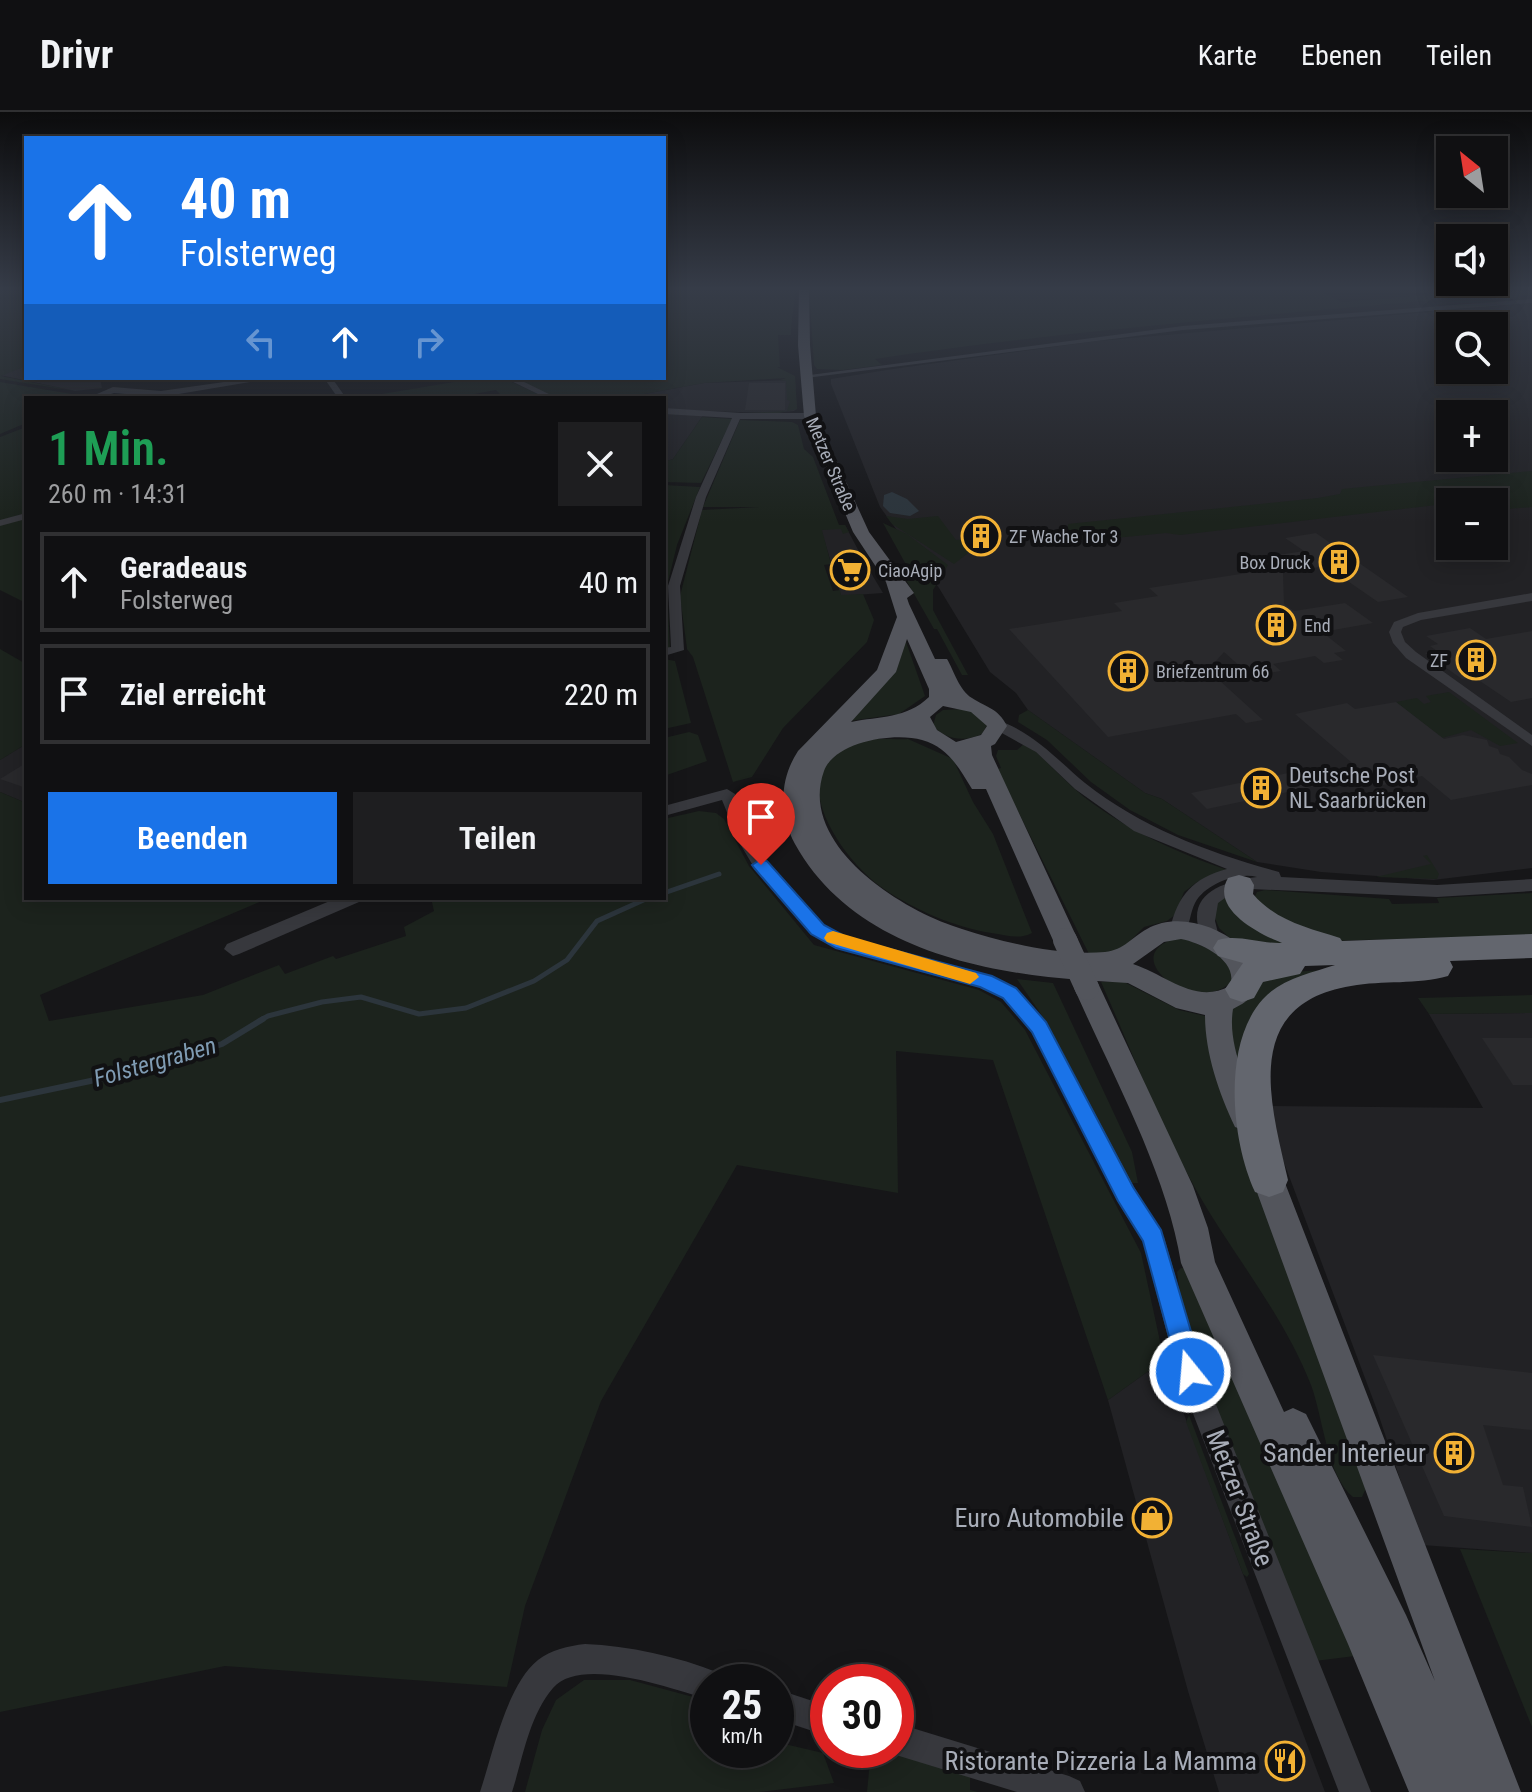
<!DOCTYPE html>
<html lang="de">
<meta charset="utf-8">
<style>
body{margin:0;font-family:"Roboto Condensed",sans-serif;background:#1e1e20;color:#f1f3f6;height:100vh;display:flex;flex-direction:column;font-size:30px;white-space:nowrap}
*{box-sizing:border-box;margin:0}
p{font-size:26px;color:#9c9d9f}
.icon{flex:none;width:44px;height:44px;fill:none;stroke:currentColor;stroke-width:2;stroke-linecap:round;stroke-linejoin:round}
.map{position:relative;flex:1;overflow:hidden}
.drawer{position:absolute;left:24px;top:284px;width:642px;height:504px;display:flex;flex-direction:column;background:#101012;border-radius:0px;box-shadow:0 4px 20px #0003,0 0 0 2px #303032}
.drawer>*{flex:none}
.top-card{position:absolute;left:24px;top:24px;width:642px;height:244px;border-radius:0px;box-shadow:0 4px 20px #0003,0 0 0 2px #303032;background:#1a73e8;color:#fff;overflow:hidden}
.needle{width:52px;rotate:330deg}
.buttons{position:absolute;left:1436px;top:24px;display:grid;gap:16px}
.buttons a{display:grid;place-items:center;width:72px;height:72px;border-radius:0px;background:#101012;box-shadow:0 4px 20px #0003,0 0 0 2px #303032;font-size:40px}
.speed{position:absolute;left:690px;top:1552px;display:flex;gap:16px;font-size:40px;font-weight:700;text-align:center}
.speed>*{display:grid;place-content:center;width:104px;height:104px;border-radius:50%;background:#101012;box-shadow:0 4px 20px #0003,0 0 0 2px #303032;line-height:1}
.speed small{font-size:20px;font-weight:400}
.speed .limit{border:12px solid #d22;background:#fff;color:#111}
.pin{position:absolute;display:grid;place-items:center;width:68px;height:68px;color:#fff;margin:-82px -34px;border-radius:50% 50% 50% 0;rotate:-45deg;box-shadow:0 0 8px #0007}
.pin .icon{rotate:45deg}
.me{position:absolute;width:88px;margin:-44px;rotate:343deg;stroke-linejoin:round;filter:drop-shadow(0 0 6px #0008)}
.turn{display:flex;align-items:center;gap:28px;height:168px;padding:0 24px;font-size:36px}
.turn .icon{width:104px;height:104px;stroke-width:2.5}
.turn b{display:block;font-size:56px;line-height:68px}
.lanes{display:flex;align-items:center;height:76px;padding:0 24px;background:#0003;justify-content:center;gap:40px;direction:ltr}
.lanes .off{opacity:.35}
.round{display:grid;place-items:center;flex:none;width:84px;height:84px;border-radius:0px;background:#1e1e20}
.headline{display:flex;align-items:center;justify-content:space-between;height:136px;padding:0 24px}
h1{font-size:48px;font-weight:600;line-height:60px;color:#1e9e55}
.button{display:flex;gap:16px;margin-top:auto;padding:16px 24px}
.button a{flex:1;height:92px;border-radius:0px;background:#1a73e8;color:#fff;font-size:32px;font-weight:600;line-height:92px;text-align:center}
.button a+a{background:#1e1e20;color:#f1f3f6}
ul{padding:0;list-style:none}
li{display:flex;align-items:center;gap:24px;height:100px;margin:0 16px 12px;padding:0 8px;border:4px solid #303032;border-radius:0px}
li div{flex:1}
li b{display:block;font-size:30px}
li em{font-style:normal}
header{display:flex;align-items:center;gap:48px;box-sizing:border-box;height:112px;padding:0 40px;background:#101012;border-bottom:2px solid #303032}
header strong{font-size:38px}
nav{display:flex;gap:44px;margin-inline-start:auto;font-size:28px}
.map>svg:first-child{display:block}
.built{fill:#222225;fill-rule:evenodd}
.green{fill:#1c231d}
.water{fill:#2c353c}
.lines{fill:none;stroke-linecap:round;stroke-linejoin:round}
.stream-far1{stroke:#2c353c;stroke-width:5}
.stream{stroke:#2c353c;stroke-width:6}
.building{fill:#29292c}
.minor{fill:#37383d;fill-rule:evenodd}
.primary{fill:#53555c;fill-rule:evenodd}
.motorway{fill:#63666e;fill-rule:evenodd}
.primary-bridge{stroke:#53555c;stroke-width:24}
.route{fill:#1a73e8;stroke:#114b97;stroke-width:2}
.slow{fill:#f59e0b}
.labels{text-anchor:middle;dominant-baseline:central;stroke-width:8;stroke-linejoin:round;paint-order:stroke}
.far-street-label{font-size:18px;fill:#a8adb8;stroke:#111113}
.far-poi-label{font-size:18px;fill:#a8adb8;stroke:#111113;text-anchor:start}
.poi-label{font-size:22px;fill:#a8adb8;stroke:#111113;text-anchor:start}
.water-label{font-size:24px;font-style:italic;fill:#7f9bb3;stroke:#111113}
.near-poi-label{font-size:26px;fill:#a8adb8;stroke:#111113;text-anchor:end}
.near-street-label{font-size:26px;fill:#a8adb8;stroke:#111113}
</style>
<header>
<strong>Drivr</strong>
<nav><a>Karte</a><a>Ebenen</a><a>Teilen</a></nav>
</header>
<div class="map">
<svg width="1532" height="1680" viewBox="0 0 1532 1680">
<rect width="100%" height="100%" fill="#161618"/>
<g class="built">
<path d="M1532,191v565l-99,12 -112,-8 -64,-10 -95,-63 -17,-6 -117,-83 -12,-17 -26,-21 -51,-84 -59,-81 -49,-123v-5l62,-10 204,-28zM1450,214h44v44h-44zM1450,302h44v44h-44zM1450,390h44v44h-44z"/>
<path d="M26,254v12h74l2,10 -27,3 -75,-16z"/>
<path d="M795,268l2,29 -3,2 -19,2 -69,-2 -33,48 -9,3v-64h-42l82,-15z"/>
<path d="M845,413l20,38 18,30 -42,3 -21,-70z"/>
<path d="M26,632v59l-26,-11v-32z"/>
<path d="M1532,901v540l-110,-8 -45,-135 -97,-258 -10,-46 213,2 -54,-94z"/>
<path d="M1164,1248l79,214 82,218h-106l-31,-101 -80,-291z"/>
</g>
<g class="green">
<path d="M0,175h26v79l-25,10 74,15 -75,-12z"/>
<path d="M679,175h117c-1,18 -5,29 -5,48h-13l2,32h-3l18,9 2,33 -18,4h-32l40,-2 3,-10 -3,-1 -1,-19 -6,-1 6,-2 -82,5 -82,15h-69l-44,-20h155v-90z"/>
<path d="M809,175h502l31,15 88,-7c-11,-7 -22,-2 -33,-8h121l8,4 -1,-3 7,1v6l-42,5 -14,-4c-201,19 -402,33 -601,63l7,6 -39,5 -26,-1 -3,-4z"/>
<path d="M478,266h25l39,18 -38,2 -8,-8 -44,8h-94z"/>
<path d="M0,270l90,15 -64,1v25l-26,11z"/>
<path d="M702,305l30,2 -31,64 -37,-1v-20l9,-3z"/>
<path d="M740,308l52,2 6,3 6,24 9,8 26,68h6l4,7 -6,2 -2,-5 -19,1 9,34 -7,1 9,26 7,-1 1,5 22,-1 11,26 -7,22 -84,86 -31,49 -19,5 -40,-125 -6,-8 -7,-53 22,-86 57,-3h-56z"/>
<path d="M26,315v86l-26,8v-84z"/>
<path d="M1532,359v36l-38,3v-8h-44v5l-5,-3 -265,31 -14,-2 -82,8 -16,-9v-8l250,-26 22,-4 2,-5z"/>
<path d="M664,373l36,2 -23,58 -10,41 3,62 -6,1z"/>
<path d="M886,404l22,3 30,-3 18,24 24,-2 4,3 -30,23 -62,-40z"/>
<path d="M26,405v86l-26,-13v-65z"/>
<path d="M883,411l24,11 41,31 -15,25v20l35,65h-6l-25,-46h-3l-29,-51 4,-8z"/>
<path d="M905,527l20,57 -26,18 -50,7z"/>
<path d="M0,537l26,15v80l-26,16z"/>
<path d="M664,547l11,2 16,62 -27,6z"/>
<path d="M1449,580l69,51 -18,3 -29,-16 -29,8 -46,-36 21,-4 7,6 7,-2 -5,-6z"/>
<path d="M962,597l9,2 16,14 -5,9c-17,8 -36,6 -49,-8l3,-11 7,-5z"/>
<path d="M1028,598l117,83 17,6 95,63 -79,-27 -48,-25 -39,-28 -44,-42 -29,-18 1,-7z"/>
<path d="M689,620l9,3 9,26 -43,15v-38z"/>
<path d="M908,627l45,20 20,43 20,32 39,99c-13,7 -26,2 -41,0 -37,-6 -76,-23 -107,-44 -42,-28 -109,-123 -25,-147 14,-5 33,-2 49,-3z"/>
<path d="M1025,631c21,16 38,37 59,54 43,33 92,55 143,73l-30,12 -13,10 -9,23 -8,6 -23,6 -24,24 -31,3 -92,-185 4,-1 -5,-12 2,-6h19z"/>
<path d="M0,680l26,11v95h243l-229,97 9,26 154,-26 76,-30 6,9 48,-18 3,3 70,-23 -2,-9 30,-16 -3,-13h233v-79l35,-8 17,2 8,6 25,47 65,79 165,45 22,12 24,28 116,223 23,107 -56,40 -115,-340 -97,-9 2,142 -161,-28 -136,236 -76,205 -18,81 -282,-21 -225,46z"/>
<path d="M1427,743l12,19 -2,5 -61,-2 55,-13 -8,-8z"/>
<path d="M1265,778l124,9 3,5 47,-1 -2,-5 95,-5v42l-204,6 -33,-11 -41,-32 3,-6z"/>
<path d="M1227,781l90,57 -84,-9 -14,-13 -6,-15 1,-8z"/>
<path d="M1182,825l46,21 5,22c-36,41 -125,-28 -51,-43z"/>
<path d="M1325,858l-85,96 -16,-49 45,-44z"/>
<path d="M1017,867l36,4 79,169 6,31h-8l-81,-157z"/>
<path d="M1101,870h23l55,28 26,6 37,129 124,343 -4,9h-9c-26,-21 -30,-80 -42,-112 -28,-72 -80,-132 -117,-199 -36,-65 -63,-137 -93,-204z"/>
<path d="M1532,883v18l-103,1 -11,-16z"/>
<path d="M1181,1156l9,1 165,387 -40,5 -113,-286 -18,-55 -7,-48z"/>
<path d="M1189,1303l60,159 -2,3 -4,-3 -57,-152z"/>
<path d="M1460,1437l72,4v174z"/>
<path d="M584,1568h46l78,21v49h68v-8l47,11 11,30 -75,9h-234l17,-62 14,-30z"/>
<path d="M877,1638h19l74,24v16l8,2h-111l3,-31z"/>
</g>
<path class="water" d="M892,380l15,7 12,12 -9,5 -20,-3 -7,-7 1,-11z"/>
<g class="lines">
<g class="stream-far1">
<path d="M664,781l55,-19"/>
<path d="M259,909l9,-5 54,-14 39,-5 58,17 47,-6 68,-27 33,-21 30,-39 51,-23"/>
</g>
<path class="stream" d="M0,988l133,-28 89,-28 41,-25"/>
</g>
<g class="building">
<path d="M749,271h36v27h-40z"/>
<path d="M1316,421l92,64 -30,5 -52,-36 -43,7 1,31 10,7 51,-8 28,20 -51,9 24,19 -12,2 9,7 -19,3 -9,-7 -42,8 8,7 -19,3 -8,-7 -11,2 -19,-17 -16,18 55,50 -17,3 -10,-9 -128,23 -99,-108 113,-18 -8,-8 44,-7 -9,-8 111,-17 -15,-11 59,-9 -19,-13z"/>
<path d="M1470,516l16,11 46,-8v67l-21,4 -37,-25 -12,2 -37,-26 12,-2 -7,-5 8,-2 -12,-8z"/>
<path d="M1396,590l48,37 19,-4 24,5 2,6 9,3 2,5 9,3 13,13 10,4v11l-81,15 -29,-24 -43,10 -84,-72 52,-11 8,6z"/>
<path d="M26,651v25l-26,-9z"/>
<path d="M1312,656l18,15 -123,26 -16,-16z"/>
<path d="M1482,926h50v47h-19z"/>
<path d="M1373,1243l159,18v57l-49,-5 20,60 20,2 9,40 -88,-11z"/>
</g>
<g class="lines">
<g class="minor">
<path d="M1532,187v4l-349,27 -377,48 -4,-2 381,-50z"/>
<path d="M252,266h21l-112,19 -47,-4 -15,5 -9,-1 23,-10 48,4z"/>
<path d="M324,266h8l14,20h-8z"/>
<path d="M505,266h11l41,20h-11z"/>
<path d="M664,296l77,5h69l4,3 -4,3h-70l-34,78 -26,89 4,64 -20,6v-8l7,-1 -3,-61 28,-89 36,-79 -68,-4z"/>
<path d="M26,401v6l-26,7v-6z"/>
<path d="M1532,481v8l-111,19 -18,7 -2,5 4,10 11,10 116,83v11l-126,-88 -13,-15 -4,-11 5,-10 24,-9z"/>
<path d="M996,608c37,11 61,40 89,63 57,45 125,70 194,89l2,5 156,8 95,-6v12l-95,6 -186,-8 -19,4 -14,10 -3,18 4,16 -9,6 -6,-1c-23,-46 15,-60 53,-65 -19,-5 -52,7 -62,26 -5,10 -5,21 -10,30h-12l-3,-4c8,-34 23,-51 57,-60l-93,-38 -59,-42 -39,-37 -45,-25v-6z"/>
<path d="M727,677l8,5 20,48 12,19 56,65 25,12 144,38 24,12 30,34 88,165 30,50 39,135 168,420h-32l-162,-420 -34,-131 -25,-40 -86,-169 -30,-34 -22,-12 -143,-38 -26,-14 -56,-65 -16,-27 -17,-42 -58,16v-10z"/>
<path d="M337,786h25l-3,4 -120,52 -6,2 -9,-7 3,-5z"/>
<path d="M585,1532c44,2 92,12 134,29l3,9h-14v17c-36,-10 -127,-44 -155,-11 -24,28 -30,70 -41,104h-32c12,-36 27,-108 58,-132 13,-10 30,-14 47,-16z"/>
<path d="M776,1577l52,17v30l-52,-17z"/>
<path d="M896,1611l173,53 11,5 5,11h-68l-121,-37 -11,-5h11z"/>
</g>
<path class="primary" d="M799,175h10l1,58 6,71 53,116 45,61 -7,5 2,6 26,55h12c7,12 12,31 25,39 15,10 26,10 35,28l-12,18 -4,2 1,9 86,185 -4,7 -9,2 -9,-2 -70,-158h-14c-13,-21 -24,-42 -50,-49 -27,-8 -87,1 -98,31 -27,75 80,141 138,158 44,14 97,27 143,23 19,-2 27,-15 42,-23 28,-16 67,-5 91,15 9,8 21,21 21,35 0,15 -14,24 -26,30 -6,37 15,76 28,109l-4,9 -11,4 -11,-4c-16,-34 -30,-74 -30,-112l-29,-7 -48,-25 -31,-2 96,205 15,42 7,34 69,150 9,-4 13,6 100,201 29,66 -189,-519 5,-10 11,-4 11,4 248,640h-112l-61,-148 -167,-381c-14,-90 -70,-191 -107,-275l6,-8c-105,-8 -229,-35 -285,-136 -16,-30 -16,-64 3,-93l79,-81 20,-53 -11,-35 -33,-50 -49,-116 -6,-71zM907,527l22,50v8c-23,22 -49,19 -78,25l45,-50zM943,594l28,6 16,14 -6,9 -25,7 -19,-12 -7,-13zM1181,827c21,4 58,22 49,47 -35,19 -63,-11 -97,-22l31,-22z"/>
<path class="motorway" d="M1239,763l11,3 4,7 -1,9c23,27 55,34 87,44l2,3 190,-7v24l-82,3 3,6 -5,9c-31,9 -65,4 -97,10 -110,18 -81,116 -63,194l-5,12 -14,5 -14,-5c-24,-52 -33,-148 8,-193 18,-20 48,-26 72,-34l-30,1 -5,8 -37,8 -9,16 -12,4 -12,-4 -5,-9 18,-26 -25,-7 -5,-8 5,-8c20,-6 43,4 64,3 -23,-9 -72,-34 -54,-65z"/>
<path class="primary-bridge" d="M1065,828l22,48"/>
</g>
<linearGradient id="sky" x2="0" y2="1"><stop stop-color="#0c0c0d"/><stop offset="0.43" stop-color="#363c48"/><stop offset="1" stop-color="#363c48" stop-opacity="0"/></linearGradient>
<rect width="1532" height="410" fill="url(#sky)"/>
<path class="route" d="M761,747l6,2 57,64 24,13 144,38 24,12 30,34 87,165 28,43 42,142 -4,9 -9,4 -9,-4 -38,-140 -25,-40 -86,-169 -29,-34 -23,-11 -144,-39 -25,-14 -56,-65 -3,-4z"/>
<path class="slow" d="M833,819l143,42 3,4 -9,7 -143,-42 -3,-4 3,-5z"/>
<defs>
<g id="building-ring" transform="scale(2)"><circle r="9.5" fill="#111113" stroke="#f2b134" stroke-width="1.5"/><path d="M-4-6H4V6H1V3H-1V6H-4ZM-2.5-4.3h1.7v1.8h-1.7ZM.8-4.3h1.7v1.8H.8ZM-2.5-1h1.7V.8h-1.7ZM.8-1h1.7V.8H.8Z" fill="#f2b134"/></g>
<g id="supermarket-ring" transform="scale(2)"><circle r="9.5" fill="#111113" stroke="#f2b134" stroke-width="1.5"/><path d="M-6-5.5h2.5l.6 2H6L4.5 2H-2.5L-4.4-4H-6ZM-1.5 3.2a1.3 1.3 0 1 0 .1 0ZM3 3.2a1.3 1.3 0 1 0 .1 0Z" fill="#f2b134"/></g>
<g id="shop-ring" transform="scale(2)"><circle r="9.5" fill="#111113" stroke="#f2b134" stroke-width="1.5"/><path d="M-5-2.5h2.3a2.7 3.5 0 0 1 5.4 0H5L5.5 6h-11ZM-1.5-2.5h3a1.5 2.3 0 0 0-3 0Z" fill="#f2b134"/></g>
<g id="restaurant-ring" transform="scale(2)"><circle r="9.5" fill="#111113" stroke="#f2b134" stroke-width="1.5"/><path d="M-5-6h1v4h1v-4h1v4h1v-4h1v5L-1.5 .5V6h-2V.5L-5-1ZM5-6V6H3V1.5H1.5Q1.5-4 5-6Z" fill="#f2b134"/></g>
</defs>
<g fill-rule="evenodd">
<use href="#building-ring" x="981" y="424"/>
<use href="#building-ring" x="1339" y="450"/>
<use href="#supermarket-ring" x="850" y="458"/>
<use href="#building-ring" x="1276" y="513"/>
<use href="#building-ring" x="1476" y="548"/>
<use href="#building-ring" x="1128" y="559"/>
<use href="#building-ring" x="1261" y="676"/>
<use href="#building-ring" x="1454" y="1341"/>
<use href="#shop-ring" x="1152" y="1406"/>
<use href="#restaurant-ring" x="1285" y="1649"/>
</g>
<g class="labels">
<g class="far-street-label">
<text transform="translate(831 352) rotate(67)">Metzer Straße</text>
</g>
<g class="far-poi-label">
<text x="1009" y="424">ZF Wache Tor 3</text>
<text x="1311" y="450" text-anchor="end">Box Druck</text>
<text x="878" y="458">CiaoAgip</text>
<text x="1304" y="513">End</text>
<text x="1448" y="548" text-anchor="end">ZF</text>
<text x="1156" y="559">Briefzentrum 66</text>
</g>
<g class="poi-label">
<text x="1289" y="663">Deutsche Post<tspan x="1289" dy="25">NL Saarbrücken</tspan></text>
</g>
<g class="water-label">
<text transform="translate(155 950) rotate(-16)">Folstergraben</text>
</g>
<g class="near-poi-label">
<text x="1426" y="1341">Sander Interieur</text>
<text x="1124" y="1406">Euro Automobile</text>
<text x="1257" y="1649">Ristorante Pizzeria La Mamma</text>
</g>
<g class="near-street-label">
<text transform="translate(1240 1386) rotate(69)">Metzer Straße</text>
</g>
</g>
</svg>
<div class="buttons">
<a><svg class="needle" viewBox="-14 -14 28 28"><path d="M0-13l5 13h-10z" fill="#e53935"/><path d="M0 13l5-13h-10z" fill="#9c9d9f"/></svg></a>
<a><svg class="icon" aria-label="sound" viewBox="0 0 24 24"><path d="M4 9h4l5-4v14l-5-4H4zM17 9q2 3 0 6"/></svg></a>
<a><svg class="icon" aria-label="search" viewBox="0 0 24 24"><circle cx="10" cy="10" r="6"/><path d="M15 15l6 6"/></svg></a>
<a>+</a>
<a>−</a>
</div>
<div class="speed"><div>25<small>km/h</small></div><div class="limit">30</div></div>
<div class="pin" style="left:761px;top:753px;background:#d93025"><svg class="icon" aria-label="arrive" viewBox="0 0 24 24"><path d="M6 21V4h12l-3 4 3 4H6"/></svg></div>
<svg class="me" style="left:1190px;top:1260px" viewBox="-20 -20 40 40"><circle r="17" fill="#1a73e8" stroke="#fff" stroke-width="3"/><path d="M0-11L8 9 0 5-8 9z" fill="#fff"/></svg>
<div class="top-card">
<div class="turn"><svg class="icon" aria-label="ahead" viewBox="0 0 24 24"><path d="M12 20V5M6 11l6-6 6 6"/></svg><div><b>40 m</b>Folsterweg</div></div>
<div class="lanes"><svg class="icon off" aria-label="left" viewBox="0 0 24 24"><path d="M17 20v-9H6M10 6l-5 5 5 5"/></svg><svg class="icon" aria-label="ahead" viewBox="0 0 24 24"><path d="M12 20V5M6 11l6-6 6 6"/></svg><svg class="icon off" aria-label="right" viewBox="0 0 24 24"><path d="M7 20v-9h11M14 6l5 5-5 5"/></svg></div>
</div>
<section class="drawer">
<div class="headline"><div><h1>1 Min.</h1><p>260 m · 14:31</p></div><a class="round"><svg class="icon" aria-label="close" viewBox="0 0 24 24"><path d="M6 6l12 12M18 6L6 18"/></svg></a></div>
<ul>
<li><svg class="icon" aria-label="ahead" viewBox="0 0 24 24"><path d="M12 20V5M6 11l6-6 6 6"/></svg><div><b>Geradeaus</b><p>Folsterweg</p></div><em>40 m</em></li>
<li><svg class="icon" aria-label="arrive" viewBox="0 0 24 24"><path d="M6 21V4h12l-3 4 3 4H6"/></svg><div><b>Ziel erreicht</b></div><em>220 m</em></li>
</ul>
<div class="button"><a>Beenden</a><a>Teilen</a></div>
</section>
</div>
